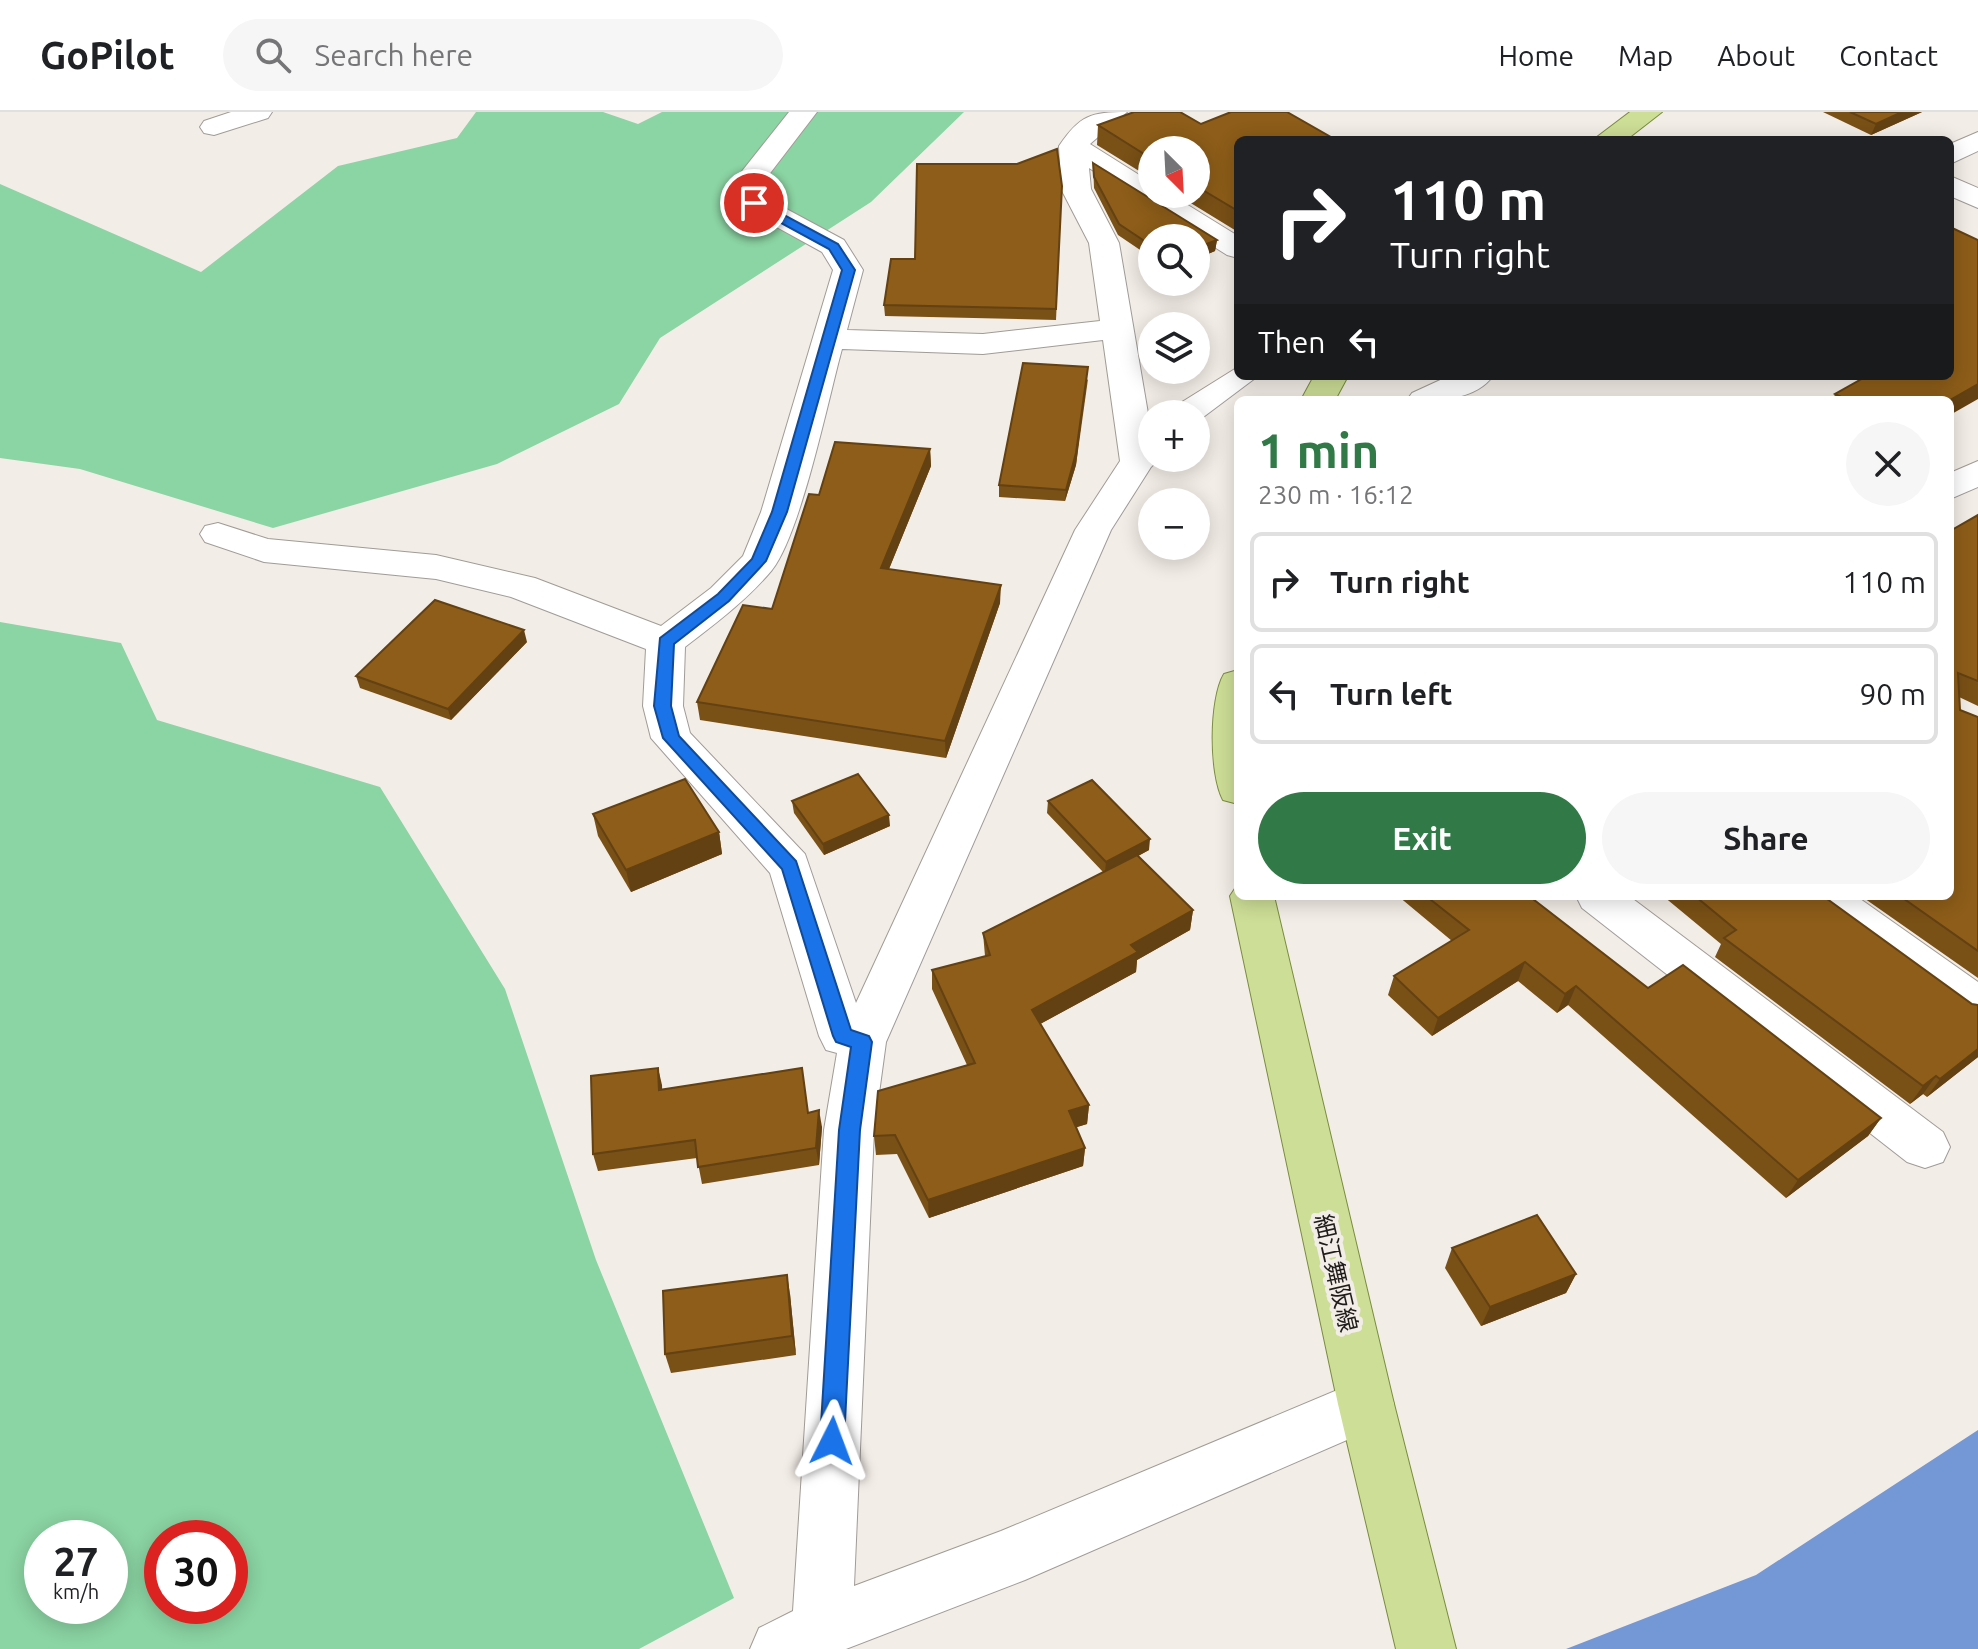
<!DOCTYPE html>
<meta charset="utf-8">
<style>
body{margin:0;font-family:Ubuntu,"Noto Sans JP",sans-serif;background:#f6f6f6;color:#202124;height:100vh;display:flex;flex-direction:column;font-size:30px;white-space:nowrap}
*{box-sizing:border-box;margin:0}
p{font-size:26px;color:#757577}
.icon{flex:none;width:44px;height:44px;fill:none;stroke:currentColor;stroke-width:2;stroke-linecap:round;stroke-linejoin:round}
.map{position:relative;flex:1;overflow:hidden}
.details{position:absolute;left:1234px;top:284px;width:720px;height:504px;display:flex;flex-direction:column;background:#fff;border-radius:12px;box-shadow:0 4px 20px #0003}
.details>*{flex:none}
.guide{position:absolute;left:1234px;top:24px;width:720px;height:244px;border-radius:12px;box-shadow:0 4px 20px #0003;background:#202124;color:#fff;overflow:hidden}
.needle{width:52px;rotate:156deg}
.tools{position:absolute;left:1138px;top:24px;display:grid;gap:16px}
.tools a{display:grid;place-items:center;width:72px;height:72px;border-radius:50%;background:#fff;box-shadow:0 4px 20px #0003;font-size:40px}
.speed{position:absolute;left:24px;top:1408px;display:flex;gap:16px;font-size:40px;font-weight:700;text-align:center}
.speed>*{display:grid;place-content:center;width:104px;height:104px;border-radius:50%;background:#fff;box-shadow:0 4px 20px #0003;line-height:1}
.speed small{font-size:20px;font-weight:400}
.speed .limit{border:12px solid #d22;background:#fff;color:#111}
.pin{position:absolute;display:grid;place-items:center;width:68px;height:68px;color:#fff;margin:-34px;border:4px solid #fff;border-radius:50%;box-shadow:0 2px 8px #0007}
.me{position:absolute;width:88px;margin:-44px;rotate:3deg;stroke-linejoin:round;filter:drop-shadow(0 0 6px #0008)}
.turn{display:flex;align-items:center;gap:28px;height:168px;padding:0 24px;font-size:36px}
.turn .icon{width:104px;height:104px;stroke-width:2.5}
.turn b{display:block;font-size:56px;line-height:68px}
.then{display:flex;align-items:center;height:76px;padding:0 24px;background:#0003;gap:16px;font-size:30px}
.round{display:grid;place-items:center;flex:none;width:84px;height:84px;border-radius:42px;background:#f6f6f6}
.summary{display:flex;align-items:center;justify-content:space-between;height:136px;padding:0 24px}
h1{font-size:48px;font-weight:700;line-height:60px;color:#317946}
.primary-button{display:flex;gap:16px;margin-top:auto;padding:16px 24px}
.primary-button a{flex:1;height:92px;border-radius:48px;background:#317946;color:#fff;font-size:32px;font-weight:700;line-height:92px;text-align:center}
.primary-button a+a{background:#f6f6f6;color:#202124}
ul{padding:0;list-style:none}
li{display:flex;align-items:center;gap:24px;height:100px;margin:0 16px 12px;padding:0 8px;border:4px solid #e0e0e0;border-radius:12px}
li div{flex:1}
li b{display:block;font-size:30px}
li em{font-style:normal}
header{display:flex;align-items:center;gap:48px;box-sizing:border-box;height:112px;padding:0 40px;background:#fff;border-bottom:2px solid #e0e0e0}
header strong{font-size:38px}
nav{display:flex;gap:44px;margin-inline-start:auto;font-size:28px}
.search{width:560px;height:72px;background:#f6f6f6;display:flex;align-items:center;gap:20px;box-sizing:border-box;padding:0 28px;border-radius:44px;color:#757577;font-size:30px}
.map>svg:first-child{display:block}
.forest{fill:#8bd4a3;fill-rule:evenodd}
.water{fill:#7497d6}
.lines{fill:none;stroke-linecap:round;stroke-linejoin:round}
.minor-casing{stroke:#a09b96;stroke-width:2}
.primary-casing{stroke:#7a8c3e;stroke-width:2}
.minor{fill:#fff;fill-rule:evenodd}
.primary{fill:#cdde97;fill-rule:evenodd}
.wall{fill:#795016}
.shaded-wall{fill:#634112}
.building{fill:#8d5d19;stroke:#634112;stroke-width:2}
.route{fill:#1a73e8;stroke:#114b97;stroke-width:2}
.labels{text-anchor:middle;dominant-baseline:central;stroke-width:8;stroke-linejoin:round;paint-order:stroke}
.street-label{font-size:24px;fill:#1f1d1b;stroke:#f3ede7}
</style>
<header>
<strong>GoPilot</strong>
<div class="search"><svg class="icon" aria-label="search" viewBox="0 0 24 24"><circle cx="10" cy="10" r="6"/><path d="M15 15l6 6"/></svg>Search here</div>
<nav><a>Home</a><a>Map</a><a>About</a><a>Contact</a></nav>
</header>
<div class="map">
<svg width="1978" height="1537" viewBox="0 0 1978 1537">
<rect width="100%" height="100%" fill="#f3ede7"/>
<g class="forest">
<path d="M476,0h127l35,12 24,-12h302l-93,90 -211,136 -41,66 -122,60 -224,64 -193,-59 -80,-11v-274l201,88 137,-106 119,-28z"/>
<path d="M0,510l121,21 36,77 223,67 125,202 91,271 138,338 -95,51h-639zM42,1426h68v68h-68zM162,1426h68v68h-68z"/>
</g>
<path class="water" d="M1978,1318v219h-412l190,-74z"/>
<g class="lines">
<g class="minor-casing">
<g id="minor">
<path d="M231,0h41l-4,6 -54,17 -10,-2 -4,-6 4,-6z"/>
<path d="M789,0h28l-56,73 5,13 78,42 19,30 -16,60 136,4 117,-13 -11,-78 -28,-54 -2,-43c21,-31 32,-34 68,-34l-37,32 62,39v11h18l68,42v22l-11,-3 -138,-87 2,21 28,54 33,194v21h8l-9,9 -40,63 -225,512 -12,88 -20,456 147,-55 365,-153 20,7 8,19 -8,19 -361,157 -179,69h-96l9,-21 34,-17 31,-481 13,-77 -11,-3 -7,-14 -49,-163 -119,-135 -8,-32 3,-57 -135,-52 -75,-18 -172,-17 -59,-20 -5,-8 5,-8 13,-3 50,16 168,16 99,23 126,48 50,-38 32,-32 18,-44 72,-242 -11,-18 -78,-43 -13,-24zM1103,228l17,121 -45,69 -219,473 -51,-149 -115,-121 -7,-27 2,-59c31,-24 62,-47 87,-77 29,-37 56,-170 70,-221l141,5z"/>
<path d="M1978,20v19l-28,13v-20z"/>
<path d="M1950,64l28,12v20l-28,-12z"/>
<path d="M1238,255v9h20l-60,45 -2,-7h-27l5,-7z"/>
<path d="M1449,264h44c-19,26 -58,24 -86,24l5,-7z"/>
<path d="M1978,349v26l-28,12v-26z"/>
<path d="M1576,784h53l314,236 7,15 -7,15 -18,6 -18,-6 -325,-254z"/>
<path d="M1801,784h55l122,86v44l-17,-6 -154,-112z"/>
</g>
</g>
<g class="primary-casing">
<g id="primary">
<path d="M1630,0h32l-36,28h-33z"/>
<path d="M1314,264h34l-13,24h-34z"/>
<path d="M1238,558v134l-15,-4c-14,-26 -14,-101 1,-126z"/>
<path d="M1238,772v12h36l120,508 62,245h-60l-58,-245 -108,-508z"/>
</g>
</g>
<use href="#minor" class="minor"/>
<use href="#primary" class="primary"/>
</g>
<g class="wall">
<path d="M1823,0h99l-51,23z"/>
<path d="M1201,12l37,16v92l-62,-38h20v-44h-44v29l-55,-34 1,-20z"/>
<path d="M1093,51l124,77 -2,11 -19,8v-21h-44v20l-34,-23 -24,-47z"/>
<path d="M1062,74l-6,134 -171,-4 -1,-11 31,-46z"/>
<path d="M1088,267l-12,86 -11,36 -66,-4v-12z"/>
<path d="M1835,282l115,6h-117z"/>
<path d="M930,337l1,17 -42,103 111,34 -54,155 -246,-38 -3,-18 75,-93 47,-114z"/>
<path d="M1978,403v191l-19,-9 1,13 18,7v261l-117,-82h89v-365z"/>
<path d="M527,530l-76,78 -91,-32 -4,-12z"/>
<path d="M792,689l98,25 -66,29 -30,-42z"/>
<path d="M1048,689l101,49 -11,6 55,54 -3,20 -53,30 -1,12 -96,52 49,81 -2,19 -11,3 9,21 -2,18 -154,52 -32,-64 -21,1 -2,-19 93,-71 -35,-76v-19l53,-14 -2,-23 120,-61 -56,-59z"/>
<path d="M593,702l126,18 3,22 -91,38 -33,-56z"/>
<path d="M1398,784h131l119,92 233,130 -13,18 -82,62 -218,-193 -11,8 -39,-32 -86,55 -44,-41 6,-19 58,-35z"/>
<path d="M1663,784h160l155,161 -51,40 -4,-3 -13,10 -195,-147 6,-13z"/>
<path d="M658,956l4,21 146,24 14,14 -3,38 -117,19 -5,-26 -99,13 -5,-17z"/>
<path d="M1452,1136l124,26 -10,19 -85,33 -36,-58z"/>
<path d="M790,1182l6,61 -125,18 -6,-19z"/>
</g>
<g class="shaded-wall">
<path d="M1902,0h20l-51,23 5,-11z"/>
<path d="M1217,128l-2,11 -19,8v-11z"/>
<path d="M1088,255l-12,98 -11,36 1,-11z"/>
<path d="M1978,272v15l-28,16v-15z"/>
<path d="M930,337l1,17 -49,120 -1,-18z"/>
<path d="M1001,473l-1,18 -54,155 -1,-17z"/>
<path d="M524,518l3,12 -76,78 -3,-11z"/>
<path d="M889,703l1,11 -66,29 -1,-11z"/>
<path d="M719,720l3,22 -91,38 -5,-22z"/>
<path d="M1150,727l-1,11 -44,24 1,-12z"/>
<path d="M1193,798l-3,20 -53,30 -1,12 -105,57 1,-19 99,-65z"/>
<path d="M1525,850l-7,19 -86,55 6,-18z"/>
<path d="M1576,874l-8,19 -11,8 8,-19z"/>
<path d="M1978,937v8l-51,40 13,-18z"/>
<path d="M658,956l4,17 1,22 -4,-17z"/>
<path d="M1936,964l-13,18 -13,10 13,-18z"/>
<path d="M1089,993l-2,19 -19,6 1,-19z"/>
<path d="M819,998l3,17 -3,38 -3,-17z"/>
<path d="M1881,1006l-13,18 -82,62 12,-18z"/>
<path d="M1085,1036l-2,18 -154,52 -1,-18z"/>
<path d="M1576,1162l-10,19 -85,33 9,-19z"/>
<path d="M787,1163l3,19 6,61 -4,-19z"/>
</g>
<g class="building">
<path d="M1134,0h46l21,12 30,-12h56l49,28h-98v71l-42,-25v-36h-44v9l-54,-34z"/>
<path d="M1850,0h52l-26,12z"/>
<path d="M1057,37l5,37 -6,123 -172,-4 7,-46h24l2,-95h100z"/>
<path d="M1093,51l124,77 -21,8v-10h-44v8l-33,-22 -25,-47z"/>
<path d="M1950,115l28,13v144l-28,16h-103l-12,-6 32,-18h83z"/>
<path d="M1023,251l65,4 -12,86 -10,37 -67,-5z"/>
<path d="M835,330l95,7 -49,119 120,17 -56,156 -248,-39 46,-97 29,4 37,-115 10,1z"/>
<path d="M1978,403v166l-20,-8 2,37 18,7v234l-78,-55h50v-365z"/>
<path d="M435,488l89,30 -76,79 -92,-33z"/>
<path d="M858,662l31,41 -66,29 -31,-43z"/>
<path d="M685,667l34,53 -93,38 -33,-56z"/>
<path d="M1092,668l58,59 -44,23 -58,-61z"/>
<path d="M1137,743l56,55 -62,35 7,7 -106,58 57,95 -20,6 16,37 -157,52 -33,-65 -21,1 4,-45 97,-28 -43,-93 58,-15 -7,-22z"/>
<path d="M1426,784h103l119,92 35,-23 198,153 -83,62 -222,-194 -11,8 -40,-32 -87,56 -44,-42 75,-46z"/>
<path d="M1695,784h128l149,108 6,1v44l-38,30 -4,-3 -13,10 -199,-148 12,-8z"/>
<path d="M658,956l1,22 143,-22 6,45 11,-3 -3,38 -118,19 -3,-27 -102,14 -2,-78z"/>
<path d="M1537,1103l39,59 -86,33 -38,-59z"/>
<path d="M787,1163l5,61 -127,18 -2,-63z"/>
</g>
<path class="route" d="M750,89h8l80,43 17,26 -68,242 -21,49 -37,40 -55,43 -3,62 8,30 117,125 55,169 18,6 3,6 -12,88 -16,311 -4,8 -8,4 -8,-4 -4,-8 19,-311 12,-83 -15,-5 -3,-6 -51,-167 -119,-131 -9,-32 6,-68 58,-44 34,-35 20,-47 70,-242 -13,-21 -79,-43z"/>
<g class="labels">
<g class="street-label">
<text transform="translate(1336 1161) rotate(77)">細江舞阪線</text>
</g>
</g>
</svg>
<div class="tools">
<a><svg class="needle" viewBox="-14 -14 28 28"><path d="M0-13l5 13h-10z" fill="#e53935"/><path d="M0 13l5-13h-10z" fill="#757577"/></svg></a>
<a><svg class="icon" aria-label="search" viewBox="0 0 24 24"><circle cx="10" cy="10" r="6"/><path d="M15 15l6 6"/></svg></a>
<a><svg class="icon" aria-label="layers" viewBox="0 0 24 24"><path d="M12 4l9 5-9 5-9-5zM3 14l9 5 9-5"/></svg></a>
<a>+</a>
<a>−</a>
</div>
<div class="speed"><div>27<small>km/h</small></div><div class="limit">30</div></div>
<div class="pin" style="left:754px;top:91px;background:#d93025"><svg class="icon" aria-label="arrive" viewBox="0 0 24 24"><path d="M6 21V4h12l-3 4 3 4H6"/></svg></div>
<svg class="me" style="left:832px;top:1329px" viewBox="-20 -20 40 40"><path d="M0-17L14 15 0 8-14 15z" fill="#1a73e8" stroke="#fff" stroke-width="4"/></svg>
<div class="guide">
<div class="turn"><svg class="icon" aria-label="right" viewBox="0 0 24 24"><path d="M7 20v-9h11M14 6l5 5-5 5"/></svg><div><b>110 m</b>Turn right</div></div>
<div class="then">Then<svg class="icon" aria-label="left" viewBox="0 0 24 24"><path d="M17 20v-9H6M10 6l-5 5 5 5"/></svg></div>
</div>
<section class="details">
<div class="summary"><div><h1>1 min</h1><p>230 m · 16:12</p></div><a class="round"><svg class="icon" aria-label="close" viewBox="0 0 24 24"><path d="M6 6l12 12M18 6L6 18"/></svg></a></div>
<ul>
<li><svg class="icon" aria-label="right" viewBox="0 0 24 24"><path d="M7 20v-9h11M14 6l5 5-5 5"/></svg><div><b>Turn right</b></div><em>110 m</em></li>
<li><svg class="icon" aria-label="left" viewBox="0 0 24 24"><path d="M17 20v-9H6M10 6l-5 5 5 5"/></svg><div><b>Turn left</b></div><em>90 m</em></li>
</ul>
<div class="primary-button"><a>Exit</a><a>Share</a></div>
</section>
</div>
